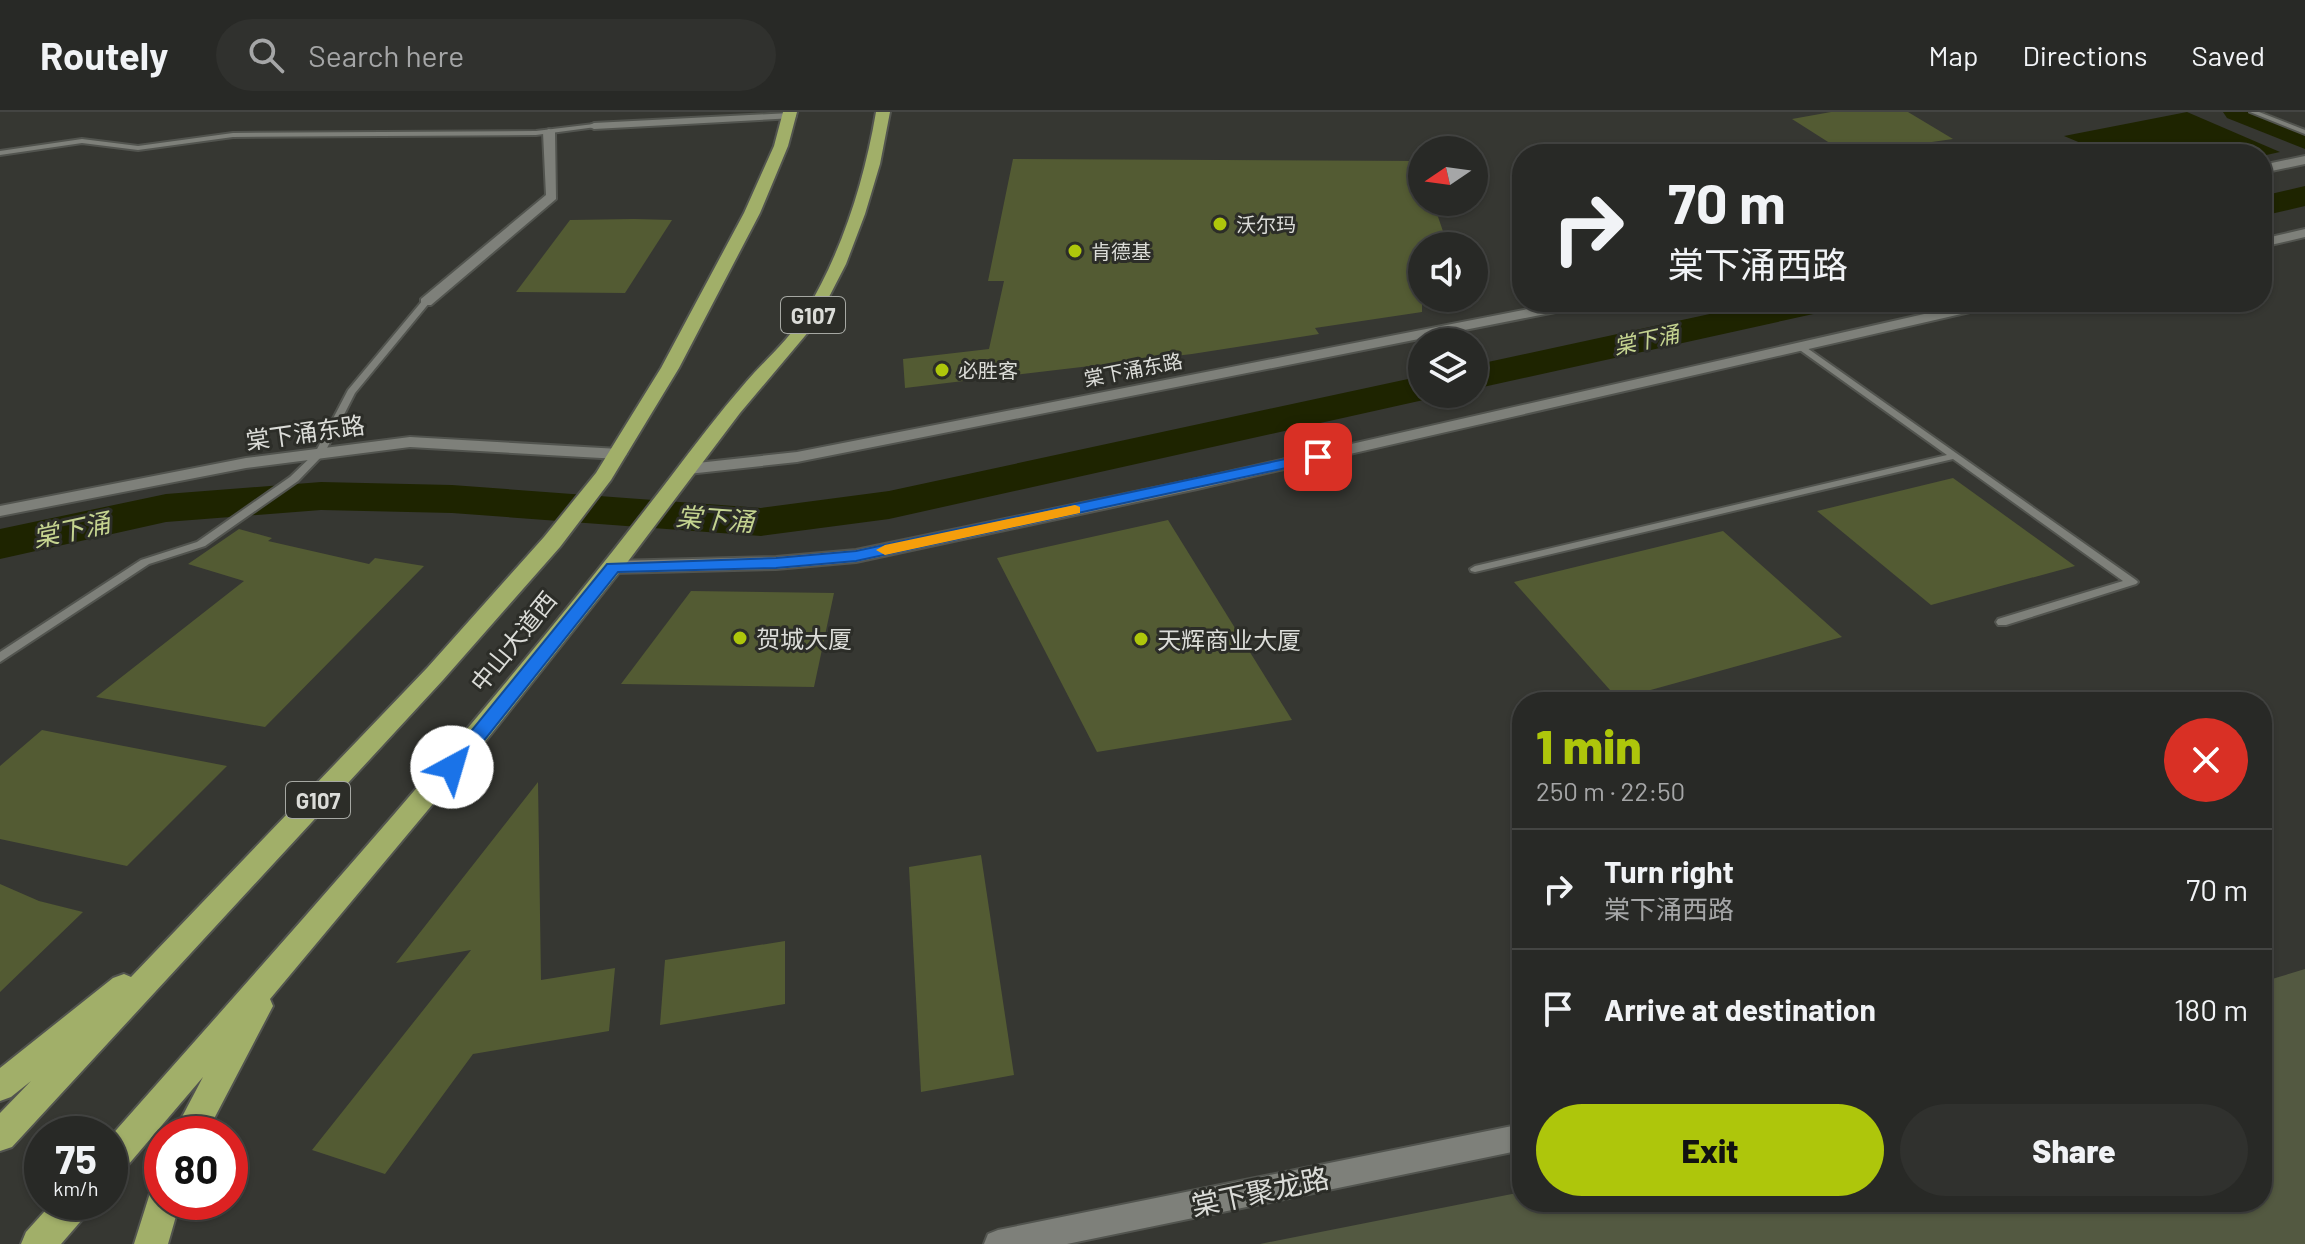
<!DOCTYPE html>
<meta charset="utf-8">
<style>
body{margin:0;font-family:Barlow,"Noto Sans SC",sans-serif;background:#30312e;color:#f1f3f6;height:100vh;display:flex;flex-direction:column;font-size:30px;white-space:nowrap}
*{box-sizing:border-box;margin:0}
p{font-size:26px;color:#a5a6a7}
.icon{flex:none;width:44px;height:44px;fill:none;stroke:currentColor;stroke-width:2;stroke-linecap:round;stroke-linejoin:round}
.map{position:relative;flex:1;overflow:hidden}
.sheet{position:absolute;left:1512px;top:580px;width:760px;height:520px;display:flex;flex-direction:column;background:#282926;border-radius:32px;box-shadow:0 2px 6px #0004,0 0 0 2px #444543}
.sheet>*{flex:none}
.banner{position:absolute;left:1512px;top:32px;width:760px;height:168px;border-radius:32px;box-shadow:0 2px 6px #0004,0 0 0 2px #444543;background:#282926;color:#f1f3f6;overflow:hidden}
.needle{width:52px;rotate:257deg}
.tools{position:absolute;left:1408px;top:24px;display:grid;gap:16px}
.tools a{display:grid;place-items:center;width:80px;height:80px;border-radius:50%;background:#282926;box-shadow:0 2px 6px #0004,0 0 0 2px #444543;font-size:40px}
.speed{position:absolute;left:24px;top:1004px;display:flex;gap:16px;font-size:40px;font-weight:700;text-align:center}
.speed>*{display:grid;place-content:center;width:104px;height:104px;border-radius:50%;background:#282926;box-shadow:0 2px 6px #0004,0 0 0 2px #444543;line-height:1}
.speed small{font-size:20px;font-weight:400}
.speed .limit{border:12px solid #d22;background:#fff;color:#111}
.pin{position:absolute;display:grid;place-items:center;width:68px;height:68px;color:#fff;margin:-34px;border-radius:16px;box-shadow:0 4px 12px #0006}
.me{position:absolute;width:88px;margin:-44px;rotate:39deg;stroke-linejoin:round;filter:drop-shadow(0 0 6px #0008)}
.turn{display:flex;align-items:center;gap:28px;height:168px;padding:0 24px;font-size:36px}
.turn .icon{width:104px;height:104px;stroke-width:2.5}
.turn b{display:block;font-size:56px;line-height:68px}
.round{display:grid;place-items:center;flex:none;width:84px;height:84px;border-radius:42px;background:#30312e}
.headline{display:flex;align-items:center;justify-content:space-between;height:136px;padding:0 24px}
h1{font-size:48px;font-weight:800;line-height:60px;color:#aec60b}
.action{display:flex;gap:16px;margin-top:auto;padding:16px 24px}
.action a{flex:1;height:92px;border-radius:48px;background:#aec60b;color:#111;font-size:32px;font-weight:800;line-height:92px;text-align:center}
.action a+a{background:#30312e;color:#f1f3f6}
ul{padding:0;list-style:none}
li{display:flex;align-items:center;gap:24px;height:120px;padding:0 24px;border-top:2px solid #444543}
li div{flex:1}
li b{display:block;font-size:30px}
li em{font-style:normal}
header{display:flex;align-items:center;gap:48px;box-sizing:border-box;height:112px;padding:0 40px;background:#282926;border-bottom:2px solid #444543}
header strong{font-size:38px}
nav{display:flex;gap:44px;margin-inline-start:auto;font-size:28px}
.search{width:560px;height:72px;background:#30312e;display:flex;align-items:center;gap:20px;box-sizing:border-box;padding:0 28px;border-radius:44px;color:#a5a6a7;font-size:30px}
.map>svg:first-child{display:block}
.green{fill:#535941}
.water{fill:#1e2400}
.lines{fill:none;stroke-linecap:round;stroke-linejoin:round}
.river{fill:#1e2400;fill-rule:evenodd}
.building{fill:#535b33}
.lane-casing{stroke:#52544f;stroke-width:4}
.street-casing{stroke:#52544f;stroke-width:4}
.highway-casing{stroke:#52544f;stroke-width:4}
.lane{fill:#7e807a;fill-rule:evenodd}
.street{fill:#7e807a;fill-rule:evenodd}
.highway{fill:#a1af69;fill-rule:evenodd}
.route{fill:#1a73e8;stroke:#114b97;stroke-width:2}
.slow{fill:#f59e0b}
.poi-dot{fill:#aec60b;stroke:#2c2d28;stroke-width:3}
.labels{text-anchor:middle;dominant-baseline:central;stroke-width:6;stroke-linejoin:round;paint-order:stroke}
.far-poi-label{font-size:20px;fill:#dbdcd8;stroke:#2c2d28;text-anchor:start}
.far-street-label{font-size:20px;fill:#dbdcd8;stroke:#2c2d28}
.shield{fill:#2c2d28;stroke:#a6a8a3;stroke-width:2}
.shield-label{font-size:22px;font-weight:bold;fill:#dbdcd8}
.far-water-label{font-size:22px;font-style:italic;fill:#c5d490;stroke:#2c2d28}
.street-label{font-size:24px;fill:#dbdcd8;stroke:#2c2d28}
.poi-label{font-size:24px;fill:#dbdcd8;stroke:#2c2d28;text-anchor:start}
.water-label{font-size:26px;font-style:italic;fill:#c5d490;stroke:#2c2d28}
.near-street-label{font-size:28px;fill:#dbdcd8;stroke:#2c2d28}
</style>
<header>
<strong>Routely</strong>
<div class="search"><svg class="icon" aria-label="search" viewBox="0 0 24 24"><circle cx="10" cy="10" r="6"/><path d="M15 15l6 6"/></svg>Search here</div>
<nav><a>Map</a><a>Directions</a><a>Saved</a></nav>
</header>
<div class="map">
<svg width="2305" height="1132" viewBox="0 0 2305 1132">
<rect width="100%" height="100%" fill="#363732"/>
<path class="green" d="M2305,857v275h-1045l262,-52v10h740v-220z"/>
<path class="water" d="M2187,0l93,40 -18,4 -155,-2 -43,-18z"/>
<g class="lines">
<g class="river">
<path d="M2223,0h41l41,17v20l-78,-31z"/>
<path d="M2305,74v20l-43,10v-20z"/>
<path d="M1765,190h72l-6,8 -13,3 -344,76v-24z"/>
<path d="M1422,264v18h17l-2,3 -548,122 -128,17 -309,-23 -131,-3 -155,12 -166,37v-30l166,-35 155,-12 131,3 309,23 128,-17z"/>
</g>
</g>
<g class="building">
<path d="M1831,0h77l45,27 -106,15 -55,-35z"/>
<path d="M1013,47l409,2v41h11l15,44h-26v66l-107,16 4,6 -127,20 -287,34 -2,-29 86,-10 15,-68h-16z"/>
<path d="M634,107l38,1 -47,73 -109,-1 54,-72z"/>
<path d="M1953,366l122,88 -144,39 -114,-94z"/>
<path d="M1168,408l124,200 -195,32 -100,-194z"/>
<path d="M239,417l33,9 -4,3 101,23 6,-6 49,8 -159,161 -169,-30 148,-116 -56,-17z"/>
<path d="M1723,419l119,106 -224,62 -104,-117z"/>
<path d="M691,479l143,2 -20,94 -193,-3z"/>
<path d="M42,618l25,5 160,31 -100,100 -127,-27v-73z"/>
<path d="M538,670l3,198 74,-12 -6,63 -136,23 -88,120 -73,-24 159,-200 -75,13z"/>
<path d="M981,743l33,220 -93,17 -12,-225z"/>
<path d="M0,772l39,17 44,11 -83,80z"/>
<path d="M785,829v63l-125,21 5,-65z"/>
</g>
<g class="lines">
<g class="lane-casing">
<g id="lane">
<path d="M2250,0h9l46,18v4z"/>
<path d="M594,12l2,1v2l-60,8 -303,2 -95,13 -56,-7 -82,12v-4l82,-12 56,7 95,-13 303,-2z"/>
<path d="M423,188l7,2 -75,91 -31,61 -26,27 -93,65 -56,18 -149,98v-10l141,-92 56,-18 93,-65 25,-24 33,-63z"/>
<path d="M1800,231l336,237 2,2 -2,2 -130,41h-8l-2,-3 2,-3 125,-38 -170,-122 -478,113 -4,-1 -1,-2 5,-3 472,-111 -150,-107 -1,-2z"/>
</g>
</g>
<g class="street-casing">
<g id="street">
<path d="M790,1l6,3 -2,2 -200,11 -6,-3 6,-3z"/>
<path d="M549,17l6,3 1,67 -125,106h-10v-6l125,-104 -3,-63z"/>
<path d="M2305,44v8l-43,9v-8z"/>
<path d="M2305,117v8l-43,10v-8z"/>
<path d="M1564,190h29l-7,4 -789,156 -109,12 -8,-5 8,-5 109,-12z"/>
<path d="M1977,190h26l-7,4 -799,183 -341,73 -80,7 -163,4 -9,-6 9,-6 163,-4 80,-7 341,-71z"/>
<path d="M410,325l209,12 8,5 -8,5 -209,-12 -164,21 -246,48v-10l246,-48z"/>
<path d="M1522,1012v26l-455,94h-83l4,-10 10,-4z"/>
</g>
</g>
<g class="highway-casing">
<g id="highway">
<path d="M783,0h14l-9,34 -28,67 -81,155 -68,112 -51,67 -117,133 -431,467 -12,4v-38l31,-32 -20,16 -11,4v-33l113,-90 11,-4 7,3 296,-309 117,-131 52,-64 65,-105 83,-155 30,-67z"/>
<path d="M876,0h14l-10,52 -15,50 -19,50 -31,60 -75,89 -111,147 -141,178 -218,261 3,7 -67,128h-33l30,-57 -81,95 -12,5v-40c191,-216 384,-430 559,-658 25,-33 50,-66 77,-97 20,-23 44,-43 59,-69 37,-61 59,-131 71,-201z"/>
<path d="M162,1074v16h18l-12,42h-34l17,-54z"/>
<path d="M53,1090h39l-5,12 -26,30h-40l5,-12z"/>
</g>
</g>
<use href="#lane" class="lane"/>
<use href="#street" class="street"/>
<use href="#highway" class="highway"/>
</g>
<path class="route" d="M1318,340l5,1v7l-467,101 -80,7 -158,4 -159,200h-14l-3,-5 165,-203 169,-6 80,-7z"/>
<path class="slow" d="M1075,393l5,2v6l-195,42 -9,-5 9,-5z"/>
<g class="poi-dot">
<circle cx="1220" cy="112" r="8"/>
<circle cx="1075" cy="139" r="8"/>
<circle cx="942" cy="258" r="8"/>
<circle cx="740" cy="526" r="8"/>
<circle cx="1141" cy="527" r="8"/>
</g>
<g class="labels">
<g class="far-poi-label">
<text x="1236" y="112">沃尔玛</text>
<text x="1091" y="139">肯德基</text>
<text x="958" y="258">必胜客</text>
</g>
<g class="far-street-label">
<text transform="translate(1133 257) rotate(-11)">棠下涌东路</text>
</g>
<g class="shield">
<rect x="781" y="185" width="64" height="36" rx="6"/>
<rect x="286" y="670" width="64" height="36" rx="6"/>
</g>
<g class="shield-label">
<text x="813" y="203">G107</text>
<text x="318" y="688">G107</text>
</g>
<g class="far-water-label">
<text transform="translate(1646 227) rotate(-12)">棠下涌</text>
</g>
<g class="street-label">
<text transform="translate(305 320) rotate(-8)">棠下涌东路</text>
<text transform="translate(513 529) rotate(-51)">中山大道西</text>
</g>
<g class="poi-label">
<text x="756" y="526">贺城大厦</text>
<text x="1157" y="527">天辉商业大厦</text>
</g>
<g class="water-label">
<text transform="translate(715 406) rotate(4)">棠下涌</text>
<text transform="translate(71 417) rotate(-12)">棠下涌</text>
</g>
<g class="near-street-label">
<text transform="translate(1260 1079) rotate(-12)">棠下聚龙路</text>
</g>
</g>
</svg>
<div class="tools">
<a><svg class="needle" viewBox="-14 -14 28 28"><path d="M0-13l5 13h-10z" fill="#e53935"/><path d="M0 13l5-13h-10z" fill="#a5a6a7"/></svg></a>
<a><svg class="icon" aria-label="sound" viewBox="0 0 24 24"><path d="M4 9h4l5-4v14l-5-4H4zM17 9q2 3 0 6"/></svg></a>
<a><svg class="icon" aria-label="layers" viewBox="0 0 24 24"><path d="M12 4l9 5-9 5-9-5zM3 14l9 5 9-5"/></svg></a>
</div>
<div class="speed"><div>75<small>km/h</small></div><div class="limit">80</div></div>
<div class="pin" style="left:1318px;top:345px;background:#d93025"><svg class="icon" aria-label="arrive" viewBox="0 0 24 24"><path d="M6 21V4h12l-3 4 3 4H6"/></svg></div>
<svg class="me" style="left:452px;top:655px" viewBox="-20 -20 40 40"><circle r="19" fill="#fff"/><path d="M0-13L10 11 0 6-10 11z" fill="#1a73e8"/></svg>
<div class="banner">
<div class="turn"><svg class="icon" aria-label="right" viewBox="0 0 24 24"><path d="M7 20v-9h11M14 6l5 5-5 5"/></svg><div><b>70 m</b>棠下涌西路</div></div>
</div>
<section class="sheet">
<div class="headline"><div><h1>1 min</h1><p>250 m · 22:50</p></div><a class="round" style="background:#d93025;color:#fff"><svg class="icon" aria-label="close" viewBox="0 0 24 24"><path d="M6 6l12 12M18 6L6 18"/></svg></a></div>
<ul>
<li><svg class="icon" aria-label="right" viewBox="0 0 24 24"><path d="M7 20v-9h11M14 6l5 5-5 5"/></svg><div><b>Turn right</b><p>棠下涌西路</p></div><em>70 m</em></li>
<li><svg class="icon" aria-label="arrive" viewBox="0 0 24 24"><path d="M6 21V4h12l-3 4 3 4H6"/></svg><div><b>Arrive at destination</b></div><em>180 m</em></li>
</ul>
<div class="action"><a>Exit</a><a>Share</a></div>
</section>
</div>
